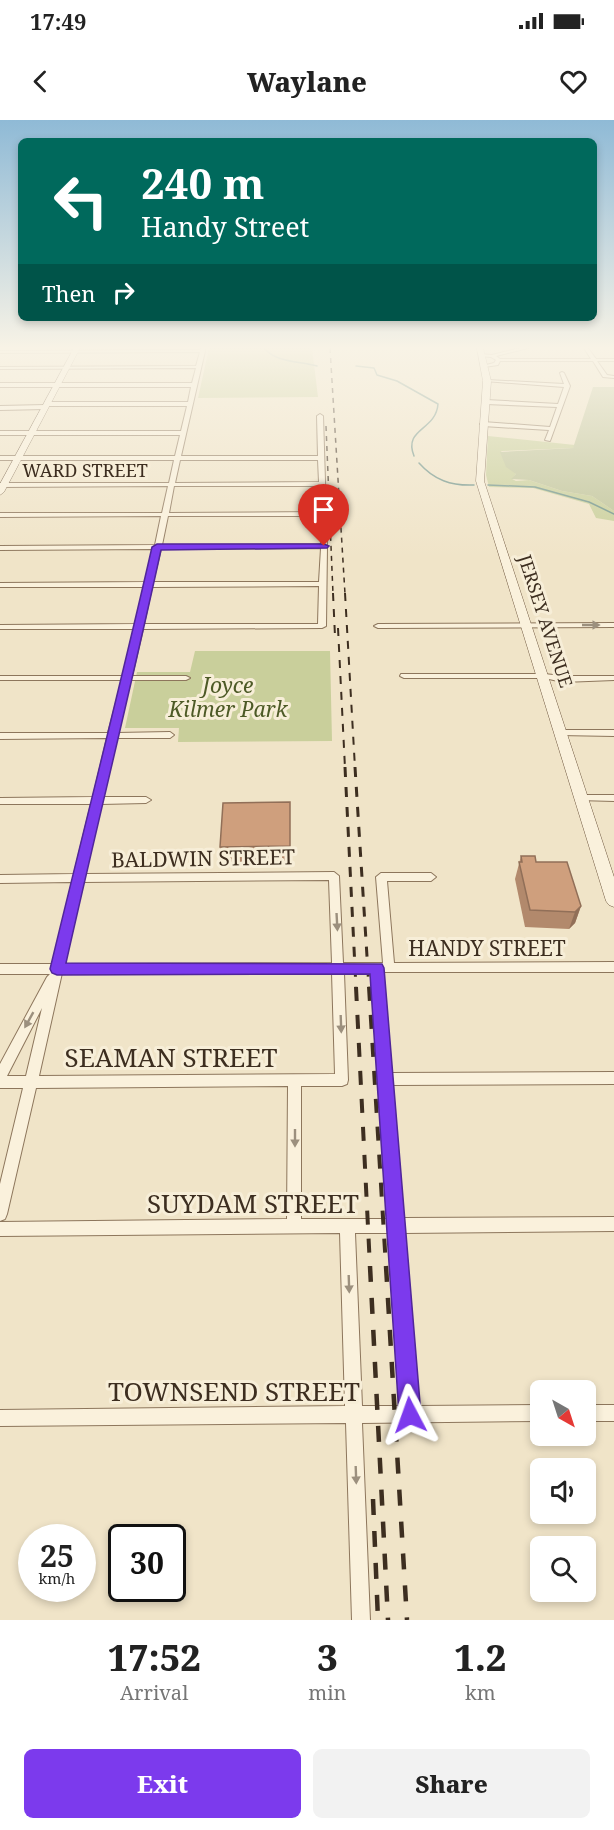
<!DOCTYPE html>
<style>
body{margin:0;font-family:"Noto Serif",serif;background:#f2f2f2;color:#222;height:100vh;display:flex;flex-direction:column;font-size:22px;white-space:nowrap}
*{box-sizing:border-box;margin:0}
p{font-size:20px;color:#767676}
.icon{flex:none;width:33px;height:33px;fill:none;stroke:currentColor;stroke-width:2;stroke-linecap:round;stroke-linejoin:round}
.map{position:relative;height:1500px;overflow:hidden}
.side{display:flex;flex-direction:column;background:#fff;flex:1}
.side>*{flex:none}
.guide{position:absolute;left:18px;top:18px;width:579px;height:183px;border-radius:9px;box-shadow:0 3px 9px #0003;background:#00695c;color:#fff;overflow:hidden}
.needle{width:39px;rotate:141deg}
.tools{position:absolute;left:530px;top:1260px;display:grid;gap:12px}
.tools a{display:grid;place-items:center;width:66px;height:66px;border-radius:9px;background:#fff;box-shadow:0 3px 9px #0003;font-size:30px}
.speed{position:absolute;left:18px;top:1404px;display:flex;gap:12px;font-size:30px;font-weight:700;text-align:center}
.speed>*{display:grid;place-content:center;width:78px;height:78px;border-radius:50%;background:#fff;box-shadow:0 3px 9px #0003;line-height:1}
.speed small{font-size:15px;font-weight:400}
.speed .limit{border:3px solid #111;border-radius:9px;background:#fff;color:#111}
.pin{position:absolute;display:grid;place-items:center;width:51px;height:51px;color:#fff;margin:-62px -26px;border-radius:50% 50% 50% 0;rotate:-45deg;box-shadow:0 0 6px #0007}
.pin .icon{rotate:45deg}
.me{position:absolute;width:66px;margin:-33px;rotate:356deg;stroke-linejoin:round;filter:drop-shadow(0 0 4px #0008)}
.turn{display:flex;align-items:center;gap:21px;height:126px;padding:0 24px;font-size:27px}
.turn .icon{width:78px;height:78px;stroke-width:2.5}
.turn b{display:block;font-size:42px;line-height:51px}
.then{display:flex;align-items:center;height:57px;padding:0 24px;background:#0003;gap:12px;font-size:22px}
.eta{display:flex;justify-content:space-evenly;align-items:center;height:102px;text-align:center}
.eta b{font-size:36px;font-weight:800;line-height:42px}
.button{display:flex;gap:12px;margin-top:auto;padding:12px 24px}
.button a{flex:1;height:69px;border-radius:9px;background:#7c3aed;color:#fff;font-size:24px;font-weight:800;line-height:69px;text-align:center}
.button a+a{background:#f2f2f2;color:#222}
.status{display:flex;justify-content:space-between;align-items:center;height:42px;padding:0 30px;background:#fff;direction:ltr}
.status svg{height:16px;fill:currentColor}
header{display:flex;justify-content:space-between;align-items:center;height:78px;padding:0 24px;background:#fff;font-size:27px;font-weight:800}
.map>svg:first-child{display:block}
.green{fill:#c9cf9b}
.cemetery{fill:#bfc49a}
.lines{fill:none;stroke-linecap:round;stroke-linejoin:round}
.stream{stroke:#6f938a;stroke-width:1.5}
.street-casing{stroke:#8d765c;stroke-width:2}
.secondary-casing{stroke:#6f573f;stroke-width:1}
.street{fill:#faf1dc;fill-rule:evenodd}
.secondary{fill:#faf1dc;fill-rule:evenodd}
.rail-far4{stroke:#3d2e20;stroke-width:1.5;stroke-dasharray:5 5;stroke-linecap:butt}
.rail-far3{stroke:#3d2e20;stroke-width:2;stroke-dasharray:8 8;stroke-linecap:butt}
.rail-far2{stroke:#3d2e20;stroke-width:3;stroke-dasharray:10 10;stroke-linecap:butt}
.rail-far1{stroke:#3d2e20;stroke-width:4;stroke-dasharray:14 14;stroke-linecap:butt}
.rail{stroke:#3d2e20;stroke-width:4.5;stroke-dasharray:16 16;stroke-linecap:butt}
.wall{fill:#b2896c}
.shaded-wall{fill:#916f58}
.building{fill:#cf9f7d;stroke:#916f58;stroke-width:1.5}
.oneway{fill:#9c907e}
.route{fill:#7c3aed;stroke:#51269a;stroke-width:1.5}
.labels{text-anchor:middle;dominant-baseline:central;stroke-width:6;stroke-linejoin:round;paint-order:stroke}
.far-street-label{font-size:18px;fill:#3d2e20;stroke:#f7eed8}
.park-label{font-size:21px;font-style:italic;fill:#4d5a26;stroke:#f7eed8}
.street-label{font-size:21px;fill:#3d2e20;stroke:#f7eed8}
.near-street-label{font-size:26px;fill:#3d2e20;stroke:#f7eed8}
</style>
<div class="status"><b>17:49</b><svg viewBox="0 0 49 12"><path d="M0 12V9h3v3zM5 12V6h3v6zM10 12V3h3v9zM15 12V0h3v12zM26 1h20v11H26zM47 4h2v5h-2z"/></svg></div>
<header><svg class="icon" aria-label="back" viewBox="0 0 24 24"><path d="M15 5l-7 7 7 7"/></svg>Waylane<svg class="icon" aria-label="heart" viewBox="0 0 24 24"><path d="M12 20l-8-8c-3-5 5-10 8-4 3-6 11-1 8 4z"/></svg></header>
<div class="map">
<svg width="614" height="1500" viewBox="0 0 614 1500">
<rect width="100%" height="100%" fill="#f0e4c8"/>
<g class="green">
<path d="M209,228h103l6,49 -120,1z"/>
<path d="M488,316l87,9 -2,3 -72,3 15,23 -4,5 4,2 13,-1 33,11 30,5 22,15v10l-18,-3 -7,-14 -56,-16 -44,-1 -3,-12z"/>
<path d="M195,531h135l2,90 -154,1 1,-14h-54l12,-56h53z"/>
</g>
<path class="cemetery" d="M593,267h21v124l-22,-15 -30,-5 -33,-11 -18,-1 5,-5 -10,-7 -6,-15 73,-4z"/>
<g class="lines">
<g class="stream">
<path d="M264,228c12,15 36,13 53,18"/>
<path d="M356,246l18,2 3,7 20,6 41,23c-2,27 -35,24 -24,52"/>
<path d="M419,343c15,17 32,23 55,22"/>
<path d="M488,365l47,2 54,15 25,12"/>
</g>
<g class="street-casing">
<g id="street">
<path d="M201,228h4v3l-24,105h137l-1,-40 3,-2 3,2 4,130 -1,80 -4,2 -179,1 -11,47h54l4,2 -4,2h-56l-13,53 53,-1 4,3 -4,3h-54l-14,59h44l5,3 -5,3 -45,1 -16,70 249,-2 5,4 4,87h40l-7,-86 5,-4h50l5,4 -5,4h-44l7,82 220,-1v10h-231l8,101 223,-1v12l-222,1 11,133 211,-1v14l-210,2 14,173 122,-1v16l-178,2 8,197h-18l-6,-197 -346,3v-16l345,-4 -5,-173 -340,3v-14l287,-3 1,-133 -252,2 -29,126 -2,5 -5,2v-37l23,-96h-23v-24l47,-87 3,-3h-50v-10h53l19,-82 -72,1v-8l74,-1 17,-70h-91v-6l93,-1 14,-59 -107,1v-6h108l14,-53h-122v-4h123l12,-47h-135v-4l136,-1 9,-37h-145v-4l146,-1 8,-33 -154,1v-4l155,-1 6,-29 -161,1v-4h162l6,-27 -168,1v-4h169l5,-23h-174v-4h175l5,-21h-180v-4h181l6,-25h-140l-3,-2 3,-2h141l3,-15h-191v-4h192l4,-15 -196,1v-2l196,-1 4,-14 -200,1v-2l200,-1zM180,340h138l1,22 -144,1zM174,366h145l1,26 -151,1zM168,396h152l1,28 -159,1zM321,428l-2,34h-166l8,-33zM319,466l-1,38h-174l8,-37zM329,760l3,83 -268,1 19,-82zM372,852l16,247h-87v-133h41l5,-2 1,-4 -4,-107zM62,853h270l3,101 -296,2zM42,888l-16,68h-19zM355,1113h34l12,173h-39z"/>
<path d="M520,228h8l-32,8 4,3h91l-7,-11h4l8,11h18v2h-17l10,14 7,1v2l-11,-1 -10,-16h-93l-2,4 -14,2 -2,-1 12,-3 2,-3 -5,-3 -12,-1v-2l13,1z"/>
<path d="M562,252l2,1 6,13 -20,55 -5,-1 4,-10 -66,-4 -3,-2 3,-2 67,5 7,-20 -71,-3 -3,-2 3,-2 72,4 6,-17 -79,-6 2,-1 77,4 -4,-11z"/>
<path d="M0,286l45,-1 3,2 -3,2 -45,1z"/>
<path d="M614,503v4l-236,1 -4,-2 4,-2z"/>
<path d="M401,554h143l19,2h51v4l-51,2 -19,-4h-140l-4,-2z"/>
<path d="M562,610h52v6l-55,-1 -1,-2z"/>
<path d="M581,675h33v6l-36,-1 -2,-2z"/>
<rect x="585" y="1285" width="29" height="16"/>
</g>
</g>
<g class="secondary-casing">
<g id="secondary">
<path d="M74,228h6l-76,144 -4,3v-11z"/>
<path d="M477,228h6l8,33 -7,100 130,396v30l-5,-2 -3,-4 -130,-420 7,-100z"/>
</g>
</g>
<use href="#street" class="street"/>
<use href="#secondary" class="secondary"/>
<g class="rail-far4">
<path d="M330,228l15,246"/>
<path d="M326,306l7,168"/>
</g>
<g class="rail-far3">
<path d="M333,473l2,43"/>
<path d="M345,473l10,175"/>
<path d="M338,508l7,140"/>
</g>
<g class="rail-far2">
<path d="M345,647l11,221"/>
<path d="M355,647l14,221"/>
</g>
<g class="rail-far1">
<path d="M356,867l14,280"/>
<path d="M369,867l17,280"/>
</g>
<g class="rail">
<path d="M370,1146l18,354"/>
<path d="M386,1146l21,354"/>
<path d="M373,1379l5,121"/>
</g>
</g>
<g class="wall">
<path d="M290,682v61l-68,1 -2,-17z"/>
<path d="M521,736l15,6 45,44 -6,17 -6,6 -44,-2 -10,-48z"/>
</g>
<path class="shaded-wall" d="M581,786l-6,17 -6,6 6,-17z"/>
<g class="building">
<path d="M290,682v44l-70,1 3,-44z"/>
<path d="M521,736h14l1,6h31l14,44 -6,6 -45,-2 -11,-48h3z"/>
</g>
<defs><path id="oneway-solid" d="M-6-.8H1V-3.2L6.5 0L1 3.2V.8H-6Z" transform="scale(1.5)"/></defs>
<g class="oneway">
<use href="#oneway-solid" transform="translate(591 505)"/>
<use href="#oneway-solid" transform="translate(337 802) rotate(87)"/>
<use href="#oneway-solid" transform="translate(29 900) rotate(119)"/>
<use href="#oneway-solid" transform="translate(341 904) rotate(88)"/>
<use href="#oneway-solid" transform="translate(295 1018) rotate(90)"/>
<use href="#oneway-solid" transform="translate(349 1164) rotate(88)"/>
<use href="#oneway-solid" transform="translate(356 1355) rotate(88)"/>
</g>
<linearGradient id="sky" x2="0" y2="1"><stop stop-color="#8fbad6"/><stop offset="0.52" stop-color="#f8f3e6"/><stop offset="1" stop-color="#f8f3e6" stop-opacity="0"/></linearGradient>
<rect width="614" height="438" fill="url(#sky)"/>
<path class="route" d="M324,424l5,2 -2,2 -166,2c-30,138 -64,275 -95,413l316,1 2,4 37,447 -3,8 -8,3 -8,-3 -3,-8 -29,-441 -313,1 -5,-2 -2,-4c34,-141 70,-281 102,-422l5,-3z"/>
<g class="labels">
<g class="far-street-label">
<text x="85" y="350">WARD STREET</text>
<text transform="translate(546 501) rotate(72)">JERSEY AVENUE</text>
</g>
<g class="park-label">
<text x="228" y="565">Joyce<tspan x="228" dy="24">Kilmer Park</tspan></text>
</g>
<g class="street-label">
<text transform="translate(203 738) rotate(-1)">BALDWIN STREET</text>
<text x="487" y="828">HANDY STREET</text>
</g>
<g class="near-street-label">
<text x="171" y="937">SEAMAN STREET</text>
<text x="253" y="1083">SUYDAM STREET</text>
<text x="234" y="1271">TOWNSEND STREET</text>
</g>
</g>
</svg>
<div class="tools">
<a><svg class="needle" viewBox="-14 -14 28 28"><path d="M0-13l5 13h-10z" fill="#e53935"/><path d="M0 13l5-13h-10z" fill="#767676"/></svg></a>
<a><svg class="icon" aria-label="sound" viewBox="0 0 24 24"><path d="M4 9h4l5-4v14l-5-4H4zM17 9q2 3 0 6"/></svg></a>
<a><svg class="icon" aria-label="search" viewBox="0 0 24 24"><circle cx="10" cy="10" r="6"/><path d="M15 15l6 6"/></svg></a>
</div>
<div class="speed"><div>25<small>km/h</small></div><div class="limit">30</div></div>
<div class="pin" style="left:324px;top:426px;background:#d93025"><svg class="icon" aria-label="arrive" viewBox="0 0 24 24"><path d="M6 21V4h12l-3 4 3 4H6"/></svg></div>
<svg class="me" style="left:410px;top:1295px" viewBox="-20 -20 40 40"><path d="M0-17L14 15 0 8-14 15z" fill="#7c3aed" stroke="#fff" stroke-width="4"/></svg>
<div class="guide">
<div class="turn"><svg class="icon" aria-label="left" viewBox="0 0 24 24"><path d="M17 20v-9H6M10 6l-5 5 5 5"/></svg><div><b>240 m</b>Handy Street</div></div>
<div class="then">Then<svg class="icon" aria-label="right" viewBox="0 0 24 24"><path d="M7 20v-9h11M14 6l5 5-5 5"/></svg></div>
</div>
</div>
<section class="side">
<div class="eta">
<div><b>17:52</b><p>Arrival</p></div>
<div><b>3</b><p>min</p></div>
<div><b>1.2</b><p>km</p></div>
</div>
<div class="button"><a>Exit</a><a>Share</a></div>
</section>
